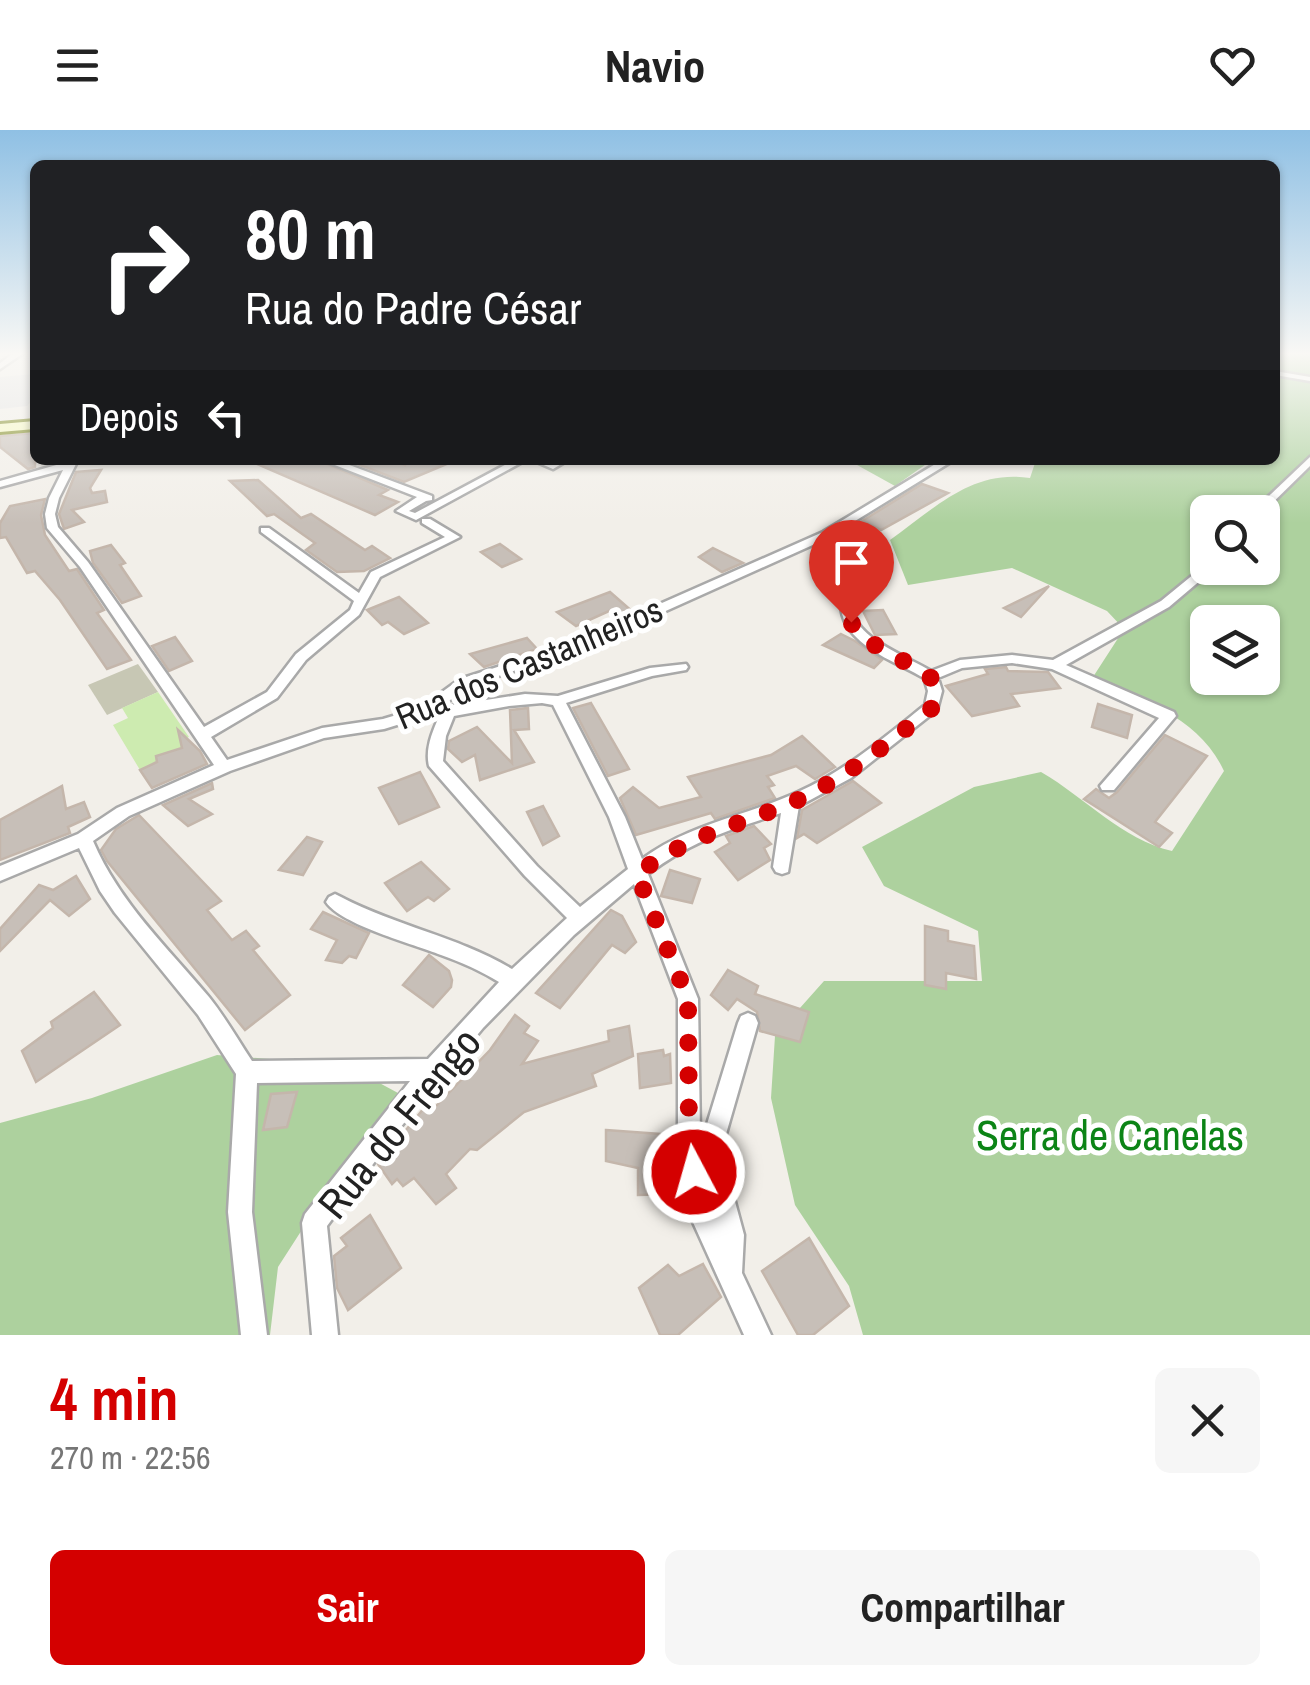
<!DOCTYPE html>
<html lang="pt">
<meta charset="utf-8">
<style>
body{margin:0;font-family:"Archivo Narrow",sans-serif;background:#f6f6f6;color:#222;height:100vh;display:flex;flex-direction:column;font-size:38px;white-space:nowrap}
*{box-sizing:border-box;margin:0}
p{font-size:32px;color:#767676}
.icon{flex:none;width:55px;height:55px;fill:none;stroke:currentColor;stroke-width:2;stroke-linecap:round;stroke-linejoin:round}
.map{position:relative;height:1205px;overflow:hidden}
.panel{display:flex;flex-direction:column;background:#fff;flex:1}
.panel>*{flex:none}
.guide{position:absolute;left:30px;top:30px;width:1250px;height:305px;border-radius:15px;box-shadow:0 2px 8px #0004;background:#202124;color:#fff;overflow:hidden}
.controls{position:absolute;left:1190px;top:365px;display:grid;gap:20px}
.controls a{display:grid;place-items:center;width:90px;height:90px;border-radius:15px;background:#fff;box-shadow:0 2px 8px #0004;font-size:50px}
.pin{position:absolute;display:grid;place-items:center;width:85px;height:85px;color:#fff;margin:-102px -42px;border-radius:50% 50% 50% 0;rotate:-45deg;box-shadow:0 0 10px #0007}
.pin .icon{rotate:45deg}
.me{position:absolute;width:110px;margin:-55px;rotate:354deg;stroke-linejoin:round;filter:drop-shadow(0 0 8px #0008)}
.turn{display:flex;align-items:center;gap:35px;height:210px;padding:0 50px;font-size:45px}
.turn .icon{width:130px;height:130px;stroke-width:2.5}
.turn b{display:block;font-size:70px;line-height:85px}
.then{display:flex;align-items:center;height:95px;padding:0 50px;background:#0003;gap:20px;font-size:38px}
.round{display:grid;place-items:center;flex:none;width:105px;height:105px;border-radius:15px;background:#f6f6f6}
.summary{display:flex;align-items:center;justify-content:space-between;height:170px;padding:0 50px}
h1{font-size:60px;font-weight:700;line-height:75px;color:#d40000}
.button{display:flex;gap:20px;margin-top:auto;padding:20px 50px}
.button a{flex:1;height:115px;border-radius:15px;background:#d40000;color:#fff;font-size:40px;font-weight:700;line-height:115px;text-align:center}
.button a+a{background:#f6f6f6;color:#222}
header{display:flex;justify-content:space-between;align-items:center;height:130px;padding:0 50px;background:#fff;font-size:45px;font-weight:700}
.map>svg:first-child{display:block}
.construction{fill:#c7c7b4}
.grass{fill:#cdebb0}
.forest{fill:#add19e;fill-rule:evenodd}
.parking{fill:#e2e2e2}
.building{fill:#c7bfb8;stroke:#c4b6ab;stroke-width:2.5}
.lines{fill:none;stroke-linecap:round;stroke-linejoin:round}
.minor-casing{stroke:#a9a9a9;stroke-width:5}
.secondary-casing{stroke:#707d05;stroke-width:6}
.minor{fill:#fff;fill-rule:evenodd}
.secondary{fill:#f7fabf;fill-rule:evenodd}
.route{stroke:#d40000;stroke-width:18;stroke-dasharray:0 32.4}
.labels{text-anchor:middle;dominant-baseline:central;stroke-width:10;stroke-linejoin:round;paint-order:stroke}
.street-label{font-size:35px;fill:#222;stroke:#fff}
.near-street-label{font-size:42px;fill:#222;stroke:#fff}
.near-park-label{font-size:42px;fill:#0c8416;stroke:#fff}
</style>
<header><svg class="icon" aria-label="menu" viewBox="0 0 24 24"><path d="M4 6h16M4 12h16M4 18h16"/></svg>Navio<svg class="icon" aria-label="heart" viewBox="0 0 24 24"><path d="M12 20l-8-8c-3-5 5-10 8-4 3-6 11-1 8 4z"/></svg></header>
<div class="map">
<svg width="1310" height="1205" viewBox="0 0 1310 1205">
<rect width="100%" height="100%" fill="#f2efe9"/>
<path class="construction" d="M138,534l20,28 -51,23 -19,-30z"/>
<path class="grass" d="M158,562l31,45 -9,4 2,7 -26,8v7l-16,7 -27,-45 15,-7 -6,-10z"/>
<g class="forest">
<path d="M1275,224h35v981h-447l-14,-49 -54,-81 -24,-107 4,-62 49,-55h158l-4,-50 -94,-45 -22,-39 112,-60 67,-15c45,26 80,67 131,79l52,-80c-25,-54 -80,-70 -131,-94l31,-48 -17,-18 -95,-43 -104,17 -18,-45c45,-32 82,-71 140,-62l6,-18h239zM1208,382h54v56h-54zM1208,492h54v56h-54z"/>
<path d="M848,330h84l-37,26z"/>
<path d="M217,925l129,10 52,28 -44,56 -76,118 -8,68h-270v-212l92,-25z"/>
</g>
<path class="parking" d="M35,244v23l-8,9 -27,3v-32z"/>
<g class="building">
<path d="M35,303v34l-7,2 -28,-22v-11z"/>
<path d="M248,330h70l70,30 -9,5 19,7 -23,13z"/>
<path d="M347,330h44l14,5 1,-5h50l-52,22z"/>
<path d="M101,340l-11,18 2,5 13,-2 2,11 -35,8 12,12 -20,7 -5,-15 17,-42z"/>
<path d="M258,350l43,38 10,-4 54,36 7,-4 18,12 -26,13 -27,1 -31,-22 9,-7 -41,-29 -7,2 -37,-35z"/>
<path d="M922,354l26,9 -67,37 -19,-9z"/>
<path d="M45,369l-4,16 4,20 24,36 8,-2 27,41 -7,3 34,47 -24,9 -47,-69 -25,-29 -8,2 -21,-36 -6,1v-15l10,-17z"/>
<path d="M500,414l21,15 -19,8 -21,-15z"/>
<path d="M111,415l14,18 -5,2 21,31 -19,7 -29,-40 -3,-12z"/>
<path d="M713,418l30,15 -21,9 -23,-15z"/>
<path d="M1049,456l-28,31 -17,-9z"/>
<path d="M610,462l23,20 -15,6 -9,-7 -33,15 -19,-14z"/>
<path d="M399,467l29,26 -24,11 -16,-12 -6,3 -15,-15z"/>
<path d="M883,480l13,24 -21,1 -12,-24z"/>
<path d="M841,504l14,7 27,19 -8,8 -51,-23z"/>
<path d="M175,507l17,24 -23,10 -17,-25z"/>
<path d="M527,508l10,11 -53,18 -14,-13z"/>
<path d="M1006,537l2,4 40,1 12,16 -49,6 8,12 -47,10 -26,-30 42,-12 -3,-5z"/>
<path d="M591,573l38,66 -21,7 -35,-68z"/>
<path d="M1098,574l34,11 -5,23 -35,-11z"/>
<path d="M528,578l1,21 -15,1 20,32 -54,18 -5,-25 -13,7 -14,-13 1,-8 28,-14 35,36 -2,-53z"/>
<path d="M178,600l22,21 7,13 -55,24 -12,-18 17,-8 -1,-6 26,-8z"/>
<path d="M1165,605l42,21 -52,66 17,11 -13,14 -75,-48 12,-10 13,9 8,-6z"/>
<path d="M802,606l33,31 -20,12 -19,-13 -29,10 7,9 -6,2 7,11 -60,21 -4,-6 -75,22 -16,-37 13,-11 26,21 42,-11 -13,-20 83,-22z"/>
<path d="M420,642l19,35 -40,17 -20,-36z"/>
<path d="M853,651l28,22 -64,40 -13,-9 -7,4 5,-28z"/>
<path d="M212,653l1,6 -24,10 23,15 -24,12 -25,-21z"/>
<path d="M62,656l4,23 18,-7 6,15 -22,10 2,6 -70,27v-40z"/>
<path d="M543,676l16,30 -16,9 -16,-33z"/>
<path d="M139,685l82,86 -14,9 25,30 14,-9 13,15 -6,4 37,45 -45,35 -138,-169 -6,-11 15,-21z"/>
<path d="M754,696l17,18 -7,4 6,12 -32,20 -23,-28 15,-9 -4,-7z"/>
<path d="M307,707l15,5 -19,33 -24,-5z"/>
<path d="M421,732l28,27 -15,12 -6,-4 -21,14 -22,-28z"/>
<path d="M670,740l30,9 -8,24 -31,-7z"/>
<path d="M76,746l14,23 -21,17 -19,-16 -50,51v-22l39,-44 14,5z"/>
<path d="M611,780l11,6 14,26 -11,11 -13,-8 -52,63 -24,-15z"/>
<path d="M323,782l46,21 -13,25 -7,-2 -7,7 -16,-3 11,-20 -26,-11z"/>
<path d="M925,796l23,5v10l26,5 2,33 -30,-6v16l-21,-4z"/>
<path d="M429,825l20,16 3,9 -1,7 -18,20 -30,-22z"/>
<path d="M728,840l30,16 -3,8 54,18 -9,30 -40,-11 -3,-19 -20,-13 -9,11 -17,-15z"/>
<path d="M94,862l26,33 -84,57 -14,-31 31,-23 -2,-6z"/>
<path d="M515,885l14,11 -5,7 14,8 -16,23 87,-23 -1,-10 21,-5 4,30 -41,18 4,12 -72,26 -47,38 -7,-1 -24,25 10,14 -20,16 -22,-26 -11,8 -6,-7 -5,5 -14,-20 51,-62 6,5 55,-57z"/>
<path d="M663,920l1,6 6,-2 1,29 -31,5 -2,-34z"/>
<path d="M297,962l-10,35 -24,3 8,-36z"/>
<path d="M606,1000l68,5 2,59 -38,1v-27l-32,-7z"/>
<path d="M370,1085l31,53 -53,42 -11,-22 -3,-32 13,-10 -6,-8z"/>
<path d="M809,1108l40,68 -36,29h-15l-36,-64z"/>
<path d="M703,1134l18,33 -43,38h-18l-21,-47 29,-23 11,11z"/>
</g>
<g class="lines">
<g class="minor-casing">
<g id="minor">
<path d="M13,224h9l-22,15v-6z"/>
<path d="M1275,241l35,6v4l-35,-6z"/>
<path d="M1310,327v9l-48,47 -10,-1z"/>
<path d="M68,330h10l-19,38 -4,16 3,13 30,35 116,165 63,-35 29,-38 54,-44 4,-9 -93,-69v-4h8l90,65 12,-21 74,-35 -23,-14v-4h8l30,18 -80,40 -21,38 -53,45 -29,38 -66,39 16,23 95,-32 61,-9 37,-11 40,-29 109,-35 254,-112 119,-72h12l-120,74c28,24 9,61 24,89 12,20 53,36 73,48l29,-11 52,-5 41,5 108,-59 44,-36 10,3 -46,39 -103,58 108,47 2,4 -62,74h-12l-2,-4 59,-68 -107,-49 -40,-6 -50,5 -24,10 4,13 -5,19 -86,68 -52,28 -11,66 -6,2 -6,-2 -3,-5 8,-54c-53,18 -87,26 -133,61l50,125 2,136 4,26v-27l34,-111 3,-7 7,-3 7,3 3,7 -32,111 2,42 16,59 -2,38 29,62h-27l-57,-126 -9,-74v-136l-44,-115 -60,51 -91,93 -84,101 -72,97 11,109h-26l-10,-112 3,-9 105,-133 -153,2 -5,129 15,123h-26l-13,-123 8,-138 -38,-59 -83,-102 -15,-22 -21,-43 -79,33v-15l78,-32 39,-26 97,-43 -134,-198 -33,-39 -2,-14 4,-16 14,-28 -63,17v-6l67,-19zM826,409c26,23 3,65 24,91 17,23 50,34 74,48l4,13 -3,14c-40,32 -80,66 -127,87 -54,25 -107,31 -156,67l-17,-42 -59,-114 86,-27 34,-6 2,-3 -2,-3 -36,4 -92,28 -33,-2 -84,13 29,-22 109,-35zM542,573l11,2 56,112 19,52 -48,38 -43,-41 -94,-105 3,-25 8,-20 55,-10zM426,586l13,1c-7,15 -14,33 -10,49l96,110 42,42 -55,51c-53,-32 -116,-43 -171,-72l-6,-3 -6,3 -3,5c15,23 88,42 115,53 20,7 40,16 58,27l-71,77 -176,2c-14,-21 -27,-44 -43,-64 -42,-50 -90,-95 -116,-156l36,-25 101,-45 94,-33 60,-9z"/>
<path d="M322,330h14l96,36v4l-6,1 -17,10 6,2 99,-53h12l-110,60 -20,-9 21,-14z"/>
<path d="M532,330l20,2 16,-2 -15,9z"/>
</g>
</g>
<g class="secondary-casing">
<path id="secondary" d="M35,291v8l-35,3v-8z"/>
</g>
<use href="#minor" class="minor"/>
<use href="#secondary" class="secondary"/>
</g>
<linearGradient id="sky" x2="0" y2="1"><stop stop-color="#8fc0e4"/><stop offset="0.57" stop-color="#f9f8f5"/><stop offset="1" stop-color="#f9f8f5" stop-opacity="0"/></linearGradient>
<rect width="1310" height="393" fill="url(#sky)"/>
<g class="lines">
<path class="route" d="M694,1042l-5,-37 -1,-136 -51,-125c48,-37 99,-48 154,-71 52,-23 97,-60 141,-95l3,-17 -5,-15 -71,-40 -8,-14"/>
</g>
<g class="labels">
<g class="street-label">
<text transform="translate(529 533) rotate(-23)">Rua dos Castanheiros</text>
</g>
<g class="near-street-label">
<text transform="translate(399 993) rotate(-51)">Rua do Frengo</text>
</g>
<g class="near-park-label">
<text x="1110" y="1005">Serra de Canelas</text>
</g>
</g>
</svg>
<div class="controls">
<a><svg class="icon" aria-label="search" viewBox="0 0 24 24"><circle cx="10" cy="10" r="6"/><path d="M15 15l6 6"/></svg></a>
<a><svg class="icon" aria-label="layers" viewBox="0 0 24 24"><path d="M12 4l9 5-9 5-9-5zM3 14l9 5 9-5"/></svg></a>
</div>
<div class="pin" style="left:851px;top:492px;background:#d93025"><svg class="icon" aria-label="arrive" viewBox="0 0 24 24"><path d="M6 21V4h12l-3 4 3 4H6"/></svg></div>
<svg class="me" style="left:694px;top:1042px" viewBox="-20 -20 40 40"><circle r="17" fill="#d40000" stroke="#fff" stroke-width="3"/><path d="M0-11L8 9 0 5-8 9z" fill="#fff"/></svg>
<div class="guide">
<div class="turn"><svg class="icon" aria-label="right" viewBox="0 0 24 24"><path d="M7 20v-9h11M14 6l5 5-5 5"/></svg><div><b>80 m</b>Rua do Padre César</div></div>
<div class="then">Depois<svg class="icon" aria-label="left" viewBox="0 0 24 24"><path d="M17 20v-9H6M10 6l-5 5 5 5"/></svg></div>
</div>
</div>
<section class="panel">
<div class="summary"><div><h1>4 min</h1><p>270 m · 22:56</p></div><a class="round"><svg class="icon" aria-label="close" viewBox="0 0 24 24"><path d="M6 6l12 12M18 6L6 18"/></svg></a></div>
<div class="button"><a>Sair</a><a>Compartilhar</a></div>
</section>
